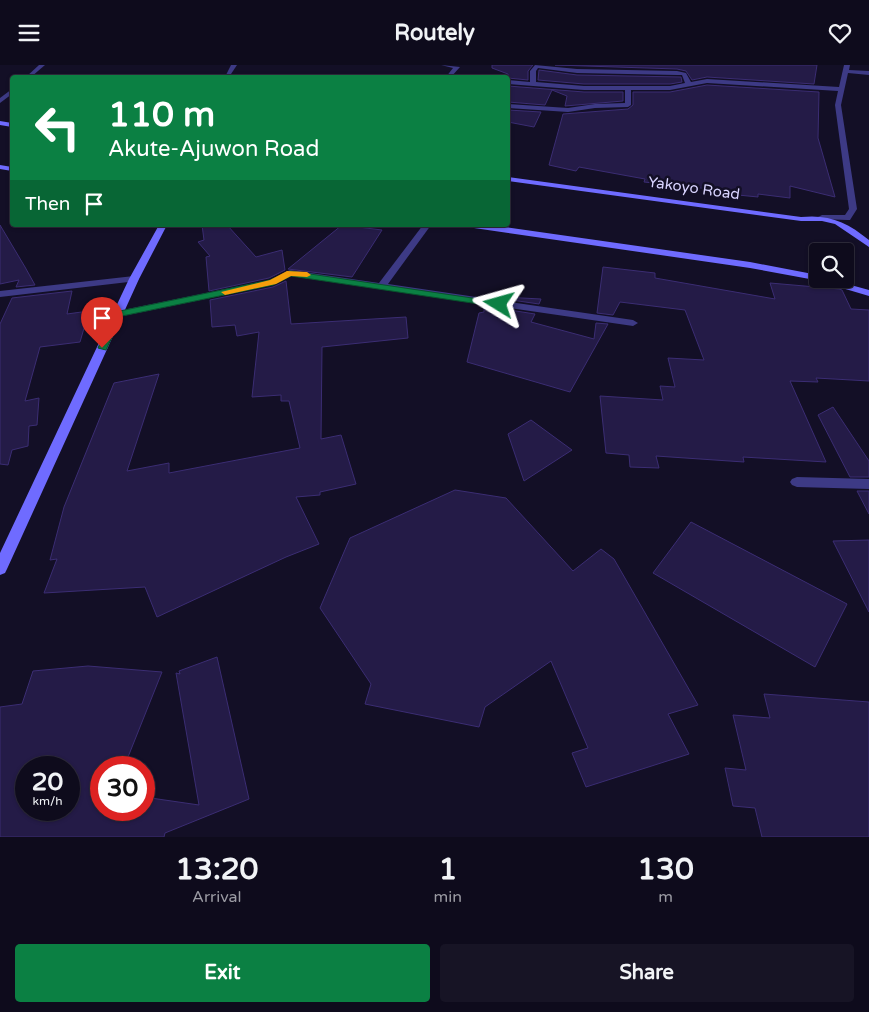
<!DOCTYPE html>
<style>
body{margin:0;font-family:"Varela Round",sans-serif;background:#171425;color:#f1f3f6;height:100vh;display:flex;flex-direction:column;font-size:19px;white-space:nowrap}
*{box-sizing:border-box;margin:0}
p{font-size:16px;color:#9b9ba3}
.icon{flex:none;width:28px;height:28px;fill:none;stroke:currentColor;stroke-width:2;stroke-linecap:round;stroke-linejoin:round}
.map{position:relative;height:772px;overflow:hidden}
.drawer{display:flex;flex-direction:column;background:#0e0b1c;flex:1}
.drawer>*{flex:none}
.banner{position:absolute;left:10px;top:10px;width:500px;height:152px;border-radius:5px;box-shadow:0 1px 4px #0004,0 0 0 1px #2e2b3b;background:#0b8043;color:#fff;overflow:hidden}
.controls{position:absolute;left:809px;top:178px;display:grid;gap:10px}
.controls a{display:grid;place-items:center;width:45px;height:45px;border-radius:5px;background:#0e0b1c;box-shadow:0 1px 4px #0004,0 0 0 1px #2e2b3b;font-size:25px}
.speed{position:absolute;left:15px;top:691px;display:flex;gap:10px;font-size:25px;font-weight:700;text-align:center}
.speed>*{display:grid;place-content:center;width:65px;height:65px;border-radius:50%;background:#0e0b1c;box-shadow:0 1px 4px #0004,0 0 0 1px #2e2b3b;line-height:1}
.speed small{font-size:12px;font-weight:400}
.speed .limit{border:8px solid #d22;background:#fff;color:#111}
.pin{position:absolute;display:grid;place-items:center;width:42px;height:42px;color:#fff;margin:-51px -21px;border-radius:50% 50% 50% 0;rotate:-45deg;box-shadow:0 0 5px #0007}
.pin .icon{rotate:45deg}
.me{position:absolute;width:55px;margin:-28px;rotate:278deg;stroke-linejoin:round;filter:drop-shadow(0 0 4px #0008)}
.turn{display:flex;align-items:center;gap:18px;height:105px;padding:0 15px;font-size:22px}
.turn .icon{width:65px;height:65px;stroke-width:2.5}
.turn b{display:block;font-size:35px;line-height:42px}
.then{display:flex;align-items:center;height:48px;padding:0 15px;background:#0003;gap:10px;font-size:19px}
.eta{display:flex;justify-content:space-evenly;align-items:center;height:85px;text-align:center}
.eta b{font-size:30px;font-weight:700;line-height:35px}
.primary-button{display:flex;gap:10px;margin-top:auto;padding:10px 15px}
.primary-button a{flex:1;height:58px;border-radius:5px;background:#0b8043;color:#fff;font-size:20px;font-weight:700;line-height:58px;text-align:center}
.primary-button a+a{background:#171425;color:#f1f3f6}
header{display:flex;justify-content:space-between;align-items:center;height:65px;padding:0 15px;background:#0e0b1c;font-size:22px;font-weight:700}
.map>svg:first-child{display:block}
.building{fill:#241b47;stroke:#3b2d73;fill-rule:evenodd}
.lines{fill:none;stroke-linecap:round;stroke-linejoin:round}
.minor{fill:#3d3a85;fill-rule:evenodd}
.secondary{fill:#6f6bff;fill-rule:evenodd}
.route{fill:#0b8043;stroke:#07532c}
.slow{fill:#f59e0b}
.labels{text-anchor:middle;dominant-baseline:central;stroke-width:5;stroke-linejoin:round;paint-order:stroke}
.far-street-label{font-size:15px;fill:#d9d4ff;stroke:#130f26}
</style>
<header><svg class="icon" aria-label="menu" viewBox="0 0 24 24"><path d="M4 6h16M4 12h16M4 18h16"/></svg>Routely<svg class="icon" aria-label="heart" viewBox="0 0 24 24"><path d="M12 20l-8-8c-3-5 5-10 8-4 3-6 11-1 8 4z"/></svg></header>
<div class="map">
<svg width="869" height="772" viewBox="0 0 869 772">
<rect width="100%" height="100%" fill="#130f26"/>
<g class="building">
<path d="M492,0h41l-5,6v9l-20,-2v-4l-16,-6z"/>
<path d="M555,0h262l-3,19 -107,-7 -15,3 -6,-9 -9,-2z"/>
<path d="M539,5l38,5 104,2 1,5 -12,2h-86l-46,-4z"/>
<path d="M707,20l112,7 -1,46 17,59 -45,-11v12l-32,-4v3l-30,-3v-3l-84,-9 1,-3 -66,-12 -3,4 -27,-6 14,-51 65,-5 5,-4v-13h37z"/>
<path d="M508,21l76,6h39v9l-58,5 2,-10 -15,-6 -7,15 -37,-3z"/>
<path d="M508,45l33,2 -7,15 -26,-5z"/>
<path d="M0,160l25,42 10,18 -19,2 3,-7 -19,4z"/>
<path d="M202,160h25l29,32 26,-7 3,20 -16,8 -60,13 -3,-34 4,-1 -12,-14 6,-2z"/>
<path d="M342,160l40,5 -30,47 -64,-8z"/>
<path d="M603,202l52,6v5l120,21 -5,-16 69,6 3,1 9,19 18,1v71l-53,-3 2,4 -28,-1 36,81 -83,-5 1,5 -88,-6 3,12 -29,-1 -1,-12 -23,-2 -6,-57 63,4 -3,-14 15,1 -7,-29 36,2 -19,-50 -65,-8 -7,13 -16,-2z"/>
<path d="M286,216l5,43 115,-7 2,21 -86,9 -1,92 20,-4 15,49 -36,8v3l-24,2 23,47 -33,13 -129,60 -12,-30 -101,6 13,-34 -7,1 14,-53 50,-124 45,-9 -32,97 42,-8v10l131,-25 -11,-47h-8v-6l-29,2 7,-65 -22,4 -2,-11 -23,2 -2,-27 63,-13z"/>
<path d="M72,226l-5,23 22,-3 -9,31 -40,5 -15,54 14,-3 -2,27 -8,1 -1,20 -16,4 -4,15 -8,-1v-140l12,-26z"/>
<path d="M484,231l57,3 -2,5z"/>
<path d="M484,241l51,8 -4,8 63,17 2,-16 12,1 -38,68 -103,-30 12,-49 5,-1z"/>
<path d="M833,342l36,54v16h-19l-32,-62z"/>
<path d="M531,355l41,30 -48,31 -16,-47z"/>
<path d="M455,425l51,8 67,73 28,-22 13,10 84,146 -30,9 21,40 -103,33 -14,-34 16,-5 -37,-87 -66,46 -6,20 -114,-23 6,-20 -51,-76 30,-70z"/>
<path d="M857,426h12v23z"/>
<path d="M691,457l156,82 -32,63 -162,-94z"/>
<path d="M869,475v72l-36,-71z"/>
<path d="M217,592l32,142 -84,34 -1,4h-164v-130l22,-3 11,-33 55,-5 74,6 -38,95h-23v43h43v-13l55,8 -23,-132 4,1 -1,-3zM26,702h43v43h-43z"/>
<path d="M764,629l105,8v135h-107l-7,-29 -22,-2 -8,-38 21,2 -13,-55 37,3z"/>
</g>
<g class="lines">
<g class="minor">
<path d="M39,0h6l-14,12h-5z"/>
<path d="M231,0h6l-8,12h-4z"/>
<path d="M441,0l19,2 -9,10h-5l7,-9z"/>
<path d="M535,0l42,4 100,2 9,2 5,9 16,-3 132,8 5,-22h6l-1,5 20,1v4l-21,-2 -7,32 16,104 -7,11h-3l-25,-1 -4,-2 4,-2h23l4,-6 -14,-104 3,-14 -131,-8 -37,7h-39v15l-3,2 -33,1 -27,4 -60,-4v-4l60,4 27,-4 30,-1v-13h-41l-76,-6v-4l22,2v-11zM538,3l39,5 100,2h5l3,8 -15,3h-86l-48,-4v-11z"/>
<path d="M12,24v5l-12,9v-5z"/>
<path d="M423,160h8l-43,59 245,36 5,3 -5,3 -342,-50 -18,9 -155,32 -5,-3 5,-3 152,-31 20,-10 89,13z"/>
<path d="M134,211l5,3 -2,2 -137,16v-6z"/>
<path d="M797,412l72,2v10l-72,-2 -5,-2 -2,-3 2,-3z"/>
</g>
<g class="secondary">
<path d="M0,56l12,2v4l-12,-2z"/>
<path d="M0,100l12,2v4l-12,-2z"/>
<path d="M508,112l293,40c28,-3 46,5 68,23v7l-34,-23 -13,-3h-21l-293,-40z"/>
<path d="M159,160h8l-28,54 -132,290 -2,4 -5,2v-22l129,-274z"/>
<path d="M470,160h21l259,37 68,13v4h11l40,11v6l-54,-16 -65,-12 -276,-40z"/>
</g>
</g>
<path class="route" d="M290,206l209,31 4,2 -4,3 -208,-31 -18,9 -151,31 -16,34 -8,-2 17,-36 155,-32z"/>
<path class="slow" d="M287,206l20,1 4,3 -4,2 -16,-1 -15,8 -51,11 -4,-3 49,-12z"/>
<g class="labels">
<g class="far-street-label">
<text transform="translate(694 123) rotate(8)">Yakoyo Road</text>
</g>
</g>
</svg>
<div class="controls">
<a><svg class="icon" aria-label="search" viewBox="0 0 24 24"><circle cx="10" cy="10" r="6"/><path d="M15 15l6 6"/></svg></a>
</div>
<div class="speed"><div>20<small>km/h</small></div><div class="limit">30</div></div>
<div class="pin" style="left:102px;top:283px;background:#d93025"><svg class="icon" aria-label="arrive" viewBox="0 0 24 24"><path d="M6 21V4h12l-3 4 3 4H6"/></svg></div>
<svg class="me" style="left:499px;top:239px" viewBox="-20 -20 40 40"><path d="M0-17L14 15 0 8-14 15z" fill="#0b8043" stroke="#fff" stroke-width="4"/></svg>
<div class="banner">
<div class="turn"><svg class="icon" aria-label="left" viewBox="0 0 24 24"><path d="M17 20v-9H6M10 6l-5 5 5 5"/></svg><div><b>110 m</b>Akute-Ajuwon Road</div></div>
<div class="then">Then<svg class="icon" aria-label="arrive" viewBox="0 0 24 24"><path d="M6 21V4h12l-3 4 3 4H6"/></svg></div>
</div>
</div>
<section class="drawer">
<div class="eta">
<div><b>13:20</b><p>Arrival</p></div>
<div><b>1</b><p>min</p></div>
<div><b>130</b><p>m</p></div>
</div>
<div class="primary-button"><a>Exit</a><a>Share</a></div>
</section>
